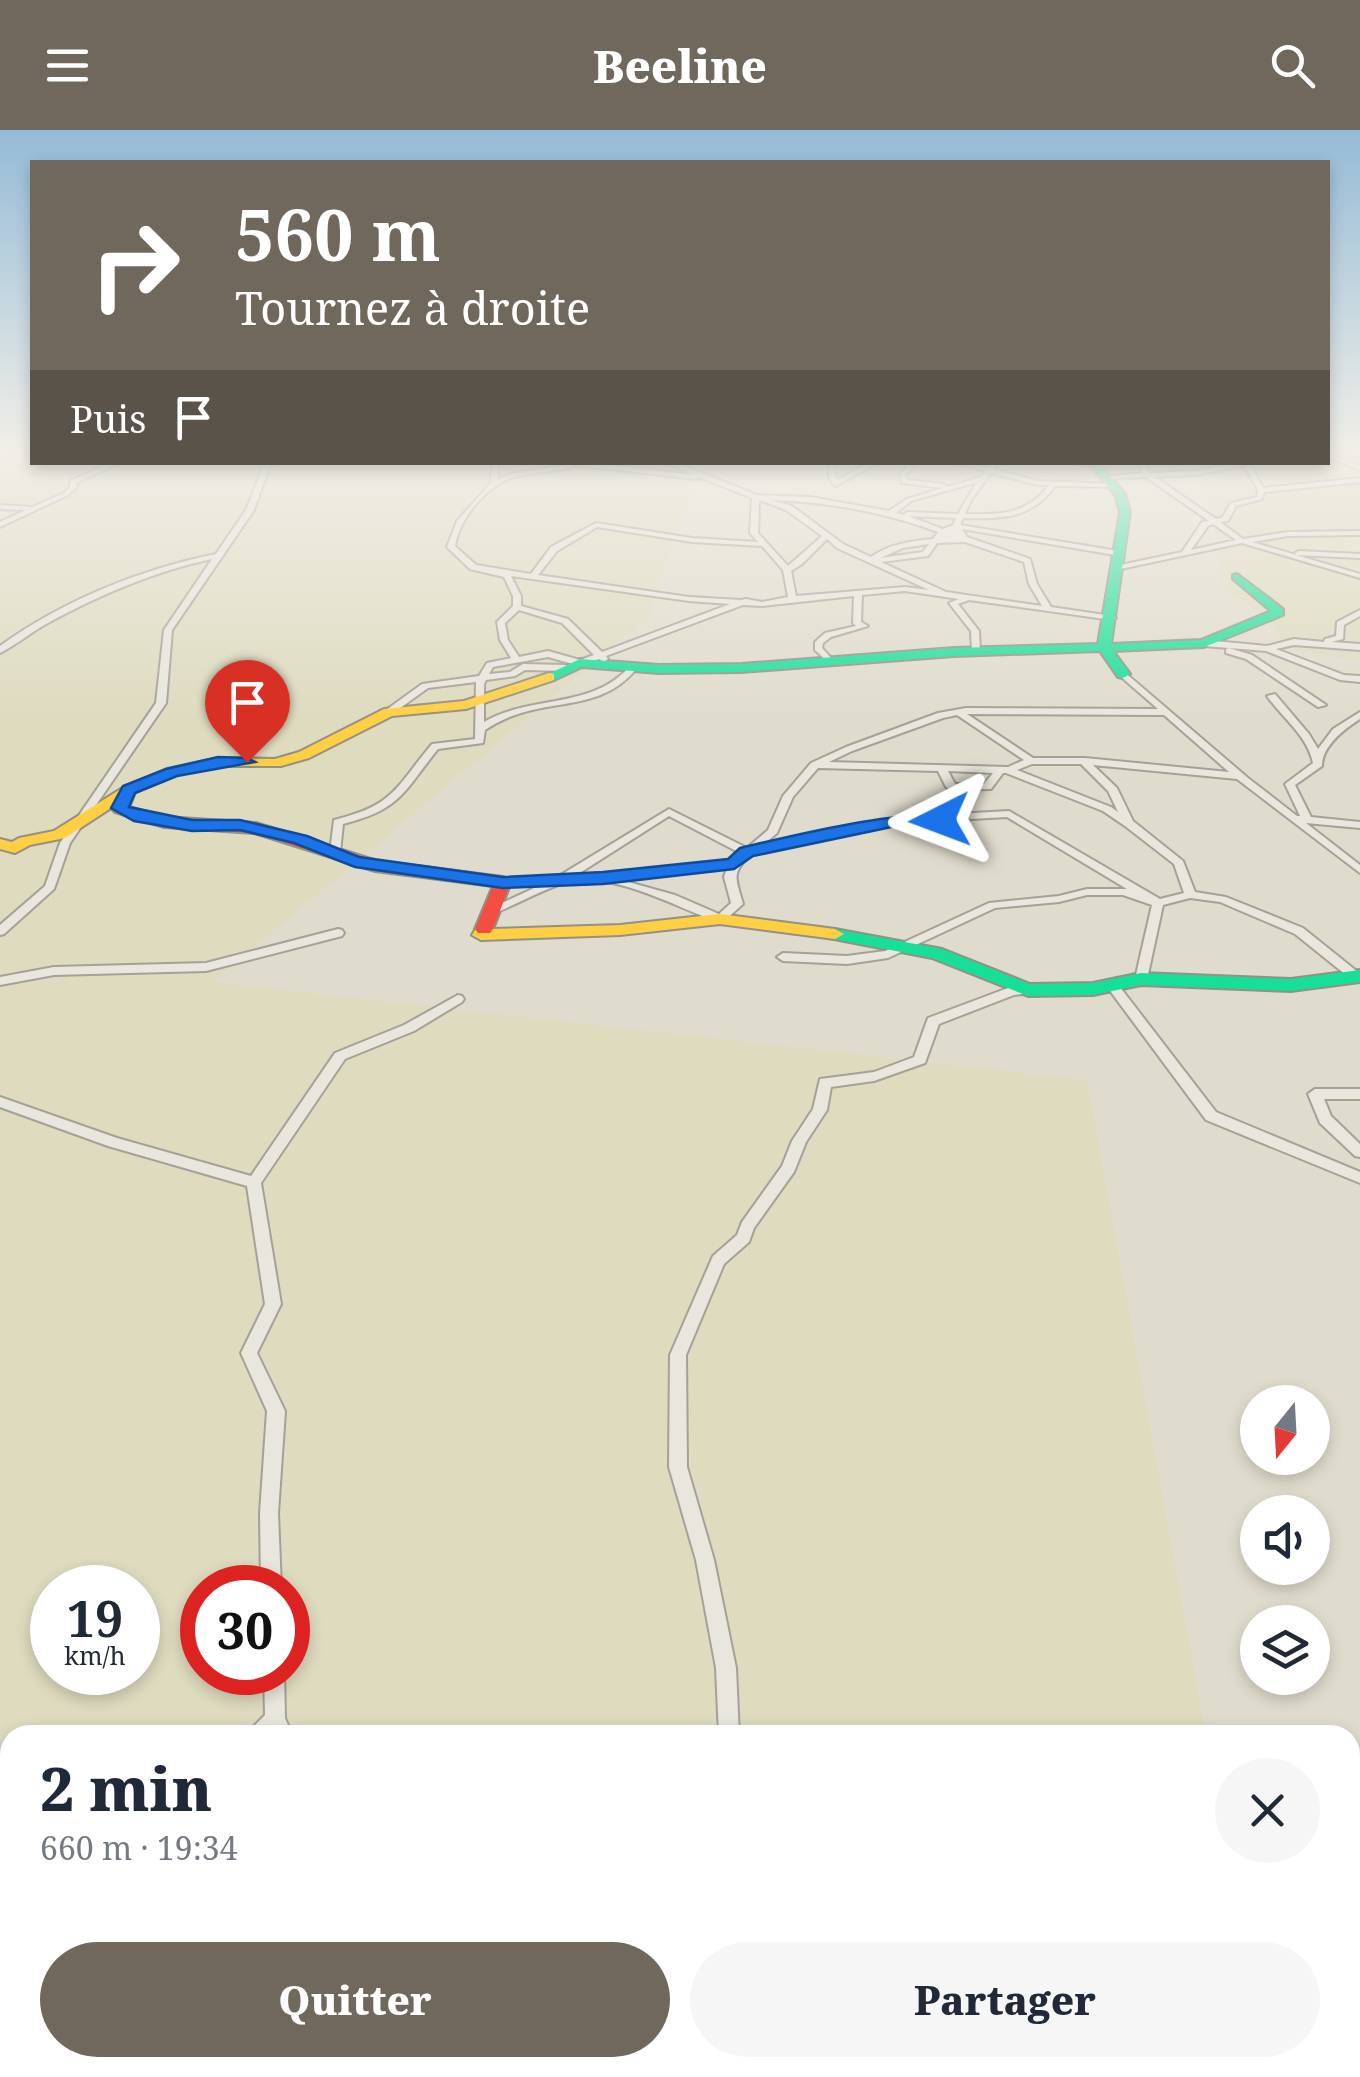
<!DOCTYPE html>
<html lang="fr">
<meta charset="utf-8">
<style>
body{margin:0;font-family:"Noto Serif",serif;background:#f6f6f7;color:#1f2937;height:100vh;display:flex;flex-direction:column;font-size:38px;white-space:nowrap}
*{box-sizing:border-box;margin:0}
p{font-size:32px;color:#747a83}
.icon{flex:none;width:55px;height:55px;fill:none;stroke:currentColor;stroke-width:2;stroke-linecap:round;stroke-linejoin:round}
.map{position:relative;flex:1;overflow:hidden}
.side{position:absolute;left:0px;top:1595px;width:1360px;height:352px;display:flex;flex-direction:column;background:#fff;border-radius:30px 30px 0 0;box-shadow:0 5px 15px #0003}
.side>*{flex:none}
.guide{position:absolute;left:30px;top:30px;width:1300px;height:305px;border-radius:0px;box-shadow:0 5px 15px #0003;background:#70685c;color:#fff;overflow:hidden}
.needle{width:65px;rotate:198deg}
.fabs{position:absolute;left:1240px;top:1255px;display:grid;gap:20px}
.fabs a{display:grid;place-items:center;width:90px;height:90px;border-radius:50%;background:#fff;box-shadow:0 5px 15px #0003;font-size:50px}
.speed{position:absolute;left:30px;top:1435px;display:flex;gap:20px;font-size:50px;font-weight:700;text-align:center}
.speed>*{display:grid;place-content:center;width:130px;height:130px;border-radius:50%;background:#fff;box-shadow:0 5px 15px #0003;line-height:1}
.speed small{font-size:25px;font-weight:400}
.speed .limit{border:15px solid #d22;background:#fff;color:#111}
.pin{position:absolute;display:grid;place-items:center;width:85px;height:85px;color:#fff;margin:-102px -42px;border-radius:50% 50% 50% 0;rotate:-45deg;box-shadow:0 0 10px #0007}
.pin .icon{rotate:45deg}
.me{position:absolute;width:110px;margin:-55px;rotate:267deg;stroke-linejoin:round;filter:drop-shadow(0 0 8px #0008)}
.turn{display:flex;align-items:center;gap:35px;height:210px;padding:0 40px;font-size:45px}
.turn .icon{width:130px;height:130px;stroke-width:2.5}
.turn b{display:block;font-size:70px;line-height:85px}
.then{display:flex;align-items:center;height:95px;padding:0 40px;background:#0003;gap:20px;font-size:38px}
.round{display:grid;place-items:center;flex:none;width:105px;height:105px;border-radius:52px;background:#f6f6f7}
.head{display:flex;align-items:center;justify-content:space-between;height:170px;padding:0 40px}
h1{font-size:60px;font-weight:800;line-height:75px}
.primary-button{display:flex;gap:20px;margin-top:auto;padding:20px 40px}
.primary-button a{flex:1;height:115px;border-radius:60px;background:#70685c;color:#fff;font-size:40px;font-weight:800;line-height:115px;text-align:center}
.primary-button a+a{background:#f6f6f7;color:#1f2937}
header{display:flex;justify-content:space-between;align-items:center;height:130px;padding:0 40px;background:#70685c;color:#fff;font-size:45px;font-weight:800}
.map>svg:first-child{display:block}
.farmland{fill:#dedbbf;fill-rule:evenodd}
.lines{fill:none;stroke-linecap:round;stroke-linejoin:round}
.street-casing{stroke:#a5a196;stroke-width:4}
.fast-casing{stroke:#959086;stroke-width:4}
.slow-casing{stroke:#959086;stroke-width:4}
.jam-casing{stroke:#959086;stroke-width:4}
.street{fill:#e9e6dd;fill-rule:evenodd}
.fast{fill:#16e098;fill-rule:evenodd}
.slow{fill:#ffcf43;fill-rule:evenodd}
.jam{fill:#f24e42;fill-rule:evenodd}
.route{fill:#1a73e8;stroke:#114b97;stroke-width:2.5}
</style>
<header><svg class="icon" aria-label="menu" viewBox="0 0 24 24"><path d="M4 6h16M4 12h16M4 18h16"/></svg>Beeline<svg class="icon" aria-label="search" viewBox="0 0 24 24"><circle cx="10" cy="10" r="6"/><path d="M15 15l6 6"/></svg></header>
<div class="map">
<svg width="1360" height="1947" viewBox="0 0 1360 1947">
<rect width="100%" height="100%" fill="#e0dccd"/>
<g class="farmland">
<path d="M0,317h32v15l686,1 -24,8 -45,145 -436,366 874,98 119,655h-1196v333h1256l2,9h-1268zM52,1458h86v84h-86zM202,1458h86v84h-86z"/>
<path d="M1328,317h32v214l-76,-13 -11,-26 -52,-36 -1,-41 -19,-63 78,-15 -6,-4 55,-1z"/>
</g>
<g class="lines">
<g class="street-casing">
<g id="street">
<path d="M1331,320l29,2v4l-29,-2 29,12v4l-32,-13v-5z"/>
<path d="M111,332h10l-45,21 1,4 -9,8 -68,32v-5l26,-12 -26,-1v-4l32,2 32,-14 6,-6v-6z"/>
<path d="M269,332h8l-8,6 -15,42 -82,120 -6,73 -96,140 -16,46 -50,45 -4,1v-10l45,-39 15,-43 96,-140 8,-73 48,-71c-57,12 -115,37 -166,65 -16,9 -30,21 -46,29v-7c62,-45 141,-77 216,-92l30,-44 17,-43z"/>
<path d="M492,332h6v18l12,-6 56,-9 -9,-3h25l112,13 -29,-13h10l82,33 53,2 79,14 18,-12 36,-11 -41,-5 -2,-8 10,-13h7l-11,13 1,5 37,4 3,3 34,-10 4,-6 -32,-9h13l21,6 4,-6h7l-5,7 45,12 76,3 -2,3 -57,-1c-24,33 -53,33 -92,32l-3,7 164,27v4h-3l-159,-27 5,8 63,22 7,25 14,23 61,9 4,2 -4,2 -143,-20 -11,4 21,27 1,20 -4,3 -4,-3 -1,-20 -22,-28 10,-4 -54,-8 -43,4 -1,27 7,4 -37,11 -8,6 -1,5 13,14 -4,3 -16,-15v-8l10,-9 31,-7 -3,-3 1,-27 -92,10 -19,-1 -137,51 2,3 -4,3 -5,-3 -19,7 -32,-9 -55,10 -4,7 21,-2 13,-8 43,1 4,3 -4,3 -41,-1 -10,6 -29,4 -2,4v38c48,-28 108,-12 146,-56l7,2c-31,39 -73,32 -116,45 -14,4 -25,10 -36,17l-2,13 -45,6c-35,43 -36,60 -95,75l-3,28 -1,2h-8l-1,-2 4,-32c61,-15 61,-32 98,-76l43,-5 1,-57 -48,6 -36,26h-6v-4l36,-26 57,-8 8,-13 24,-5 -11,-18 -3,-18 16,-16v-10l-9,-19 -34,-8 -23,-22 10,-26 34,-38zM573,335l123,14 3,-2 53,21 -2,35 8,9 -66,-4 -96,-15 -45,24 -20,27 -55,-9 -21,-19c4,-27 32,-62 60,-69 18,-4 37,-6 55,-9zM991,343l47,12h11c-22,30 -50,30 -84,29l6,-14zM977,352l-19,32 -51,-2 -3,3 -8,-2 15,-12zM759,370l27,10 36,26 -34,30 -30,-33zM771,370c58,2 113,12 167,32l-5,7c-22,2 -44,5 -62,18l-28,-13 -51,-38zM908,386l48,2 -3,7 -10,4zM597,397l95,15 70,4 21,24 5,27 -26,5 -16,-3 -5,1 -52,-3 -151,-22 19,-24zM827,409l10,9 92,42 -24,-3 -109,9 -5,-25 11,-7zM965,412l59,20 5,22 13,22 -96,-14 -65,-30 47,-6 9,-13zM929,414l-6,8 -43,6 23,-10zM511,446l178,25 41,3 -128,48 -34,-33 -47,-13v-10zM519,480l43,13 32,32 -14,5 -32,-9 -29,6 -11,-17 -3,-17z"/>
<path d="M830,332h6l-2,10 4,8 32,-18h9l-43,24c-8,-4 -8,-15 -6,-24z"/>
<path d="M1067,332h24l7,3 -3,2z"/>
<path d="M1137,332h7l5,11 47,-2 42,-9h11l14,26 97,-10v4l-96,10 -2,7 -26,7 -8,15 -8,1 23,17 45,-7 72,-1v4l-72,1 -36,6 108,32v4l-118,-35 -126,27v-4l66,-14 20,-30 7,-1 -63,-44 -41,2 -3,-2 40,-4zM1244,335l14,25 -1,7 -26,6 -9,15 -6,1 -61,-42 41,-2zM1213,394l23,16 -45,10 17,-24z"/>
<path d="M1299,421l61,3v4l-64,-3 -1,-2z"/>
<path d="M1360,480v6l-16,9 -1,14 -11,3 28,2v6l-66,-5 -18,4 68,26 16,1v6l-20,-2 -74,-29 -62,-5 -4,-3 4,-3 63,6 27,-7 30,3 1,-3 11,-3 1,-14z"/>
<path d="M1229,518l23,7 74,50 -8,2 -72,-48 -20,-6v-4z"/>
<path d="M1123,541l125,107 49,38h3l-15,-32 28,-21c-6,-28 -30,-44 -46,-67l8,-2 34,40 9,15 15,-20 27,-17v7c-17,11 -38,27 -38,47l-27,19 16,32 49,5v6l-54,-5 54,42v8l-123,-94 -144,-14 24,23 16,33 50,40 12,31 31,5 77,31 56,45v6h-8l-56,-45 -75,-32 -30,-4 -27,7 -16,74 -6,4 -4,-1 -2,-3 17,-74 -29,-10h-36l-28,7 -64,6 -107,50 -41,6 -64,-3 -6,-4 6,-4 64,3 38,-5 104,-48 70,-7 28,-7h40l-120,-72 -106,6 -149,31c-22,19 -16,24 -9,50l-19,17 -4,2c-45,-16 -110,-55 -159,-39 -23,8 -44,20 -66,29h-8l-2,-2 58,-27 -40,1 -4,-1v-4l60,-4 110,-67 78,39 21,-18 15,-34 28,-33 35,-16 92,-34 28,-5 192,1 -38,-33 -1,-2zM967,584l197,1 65,57 -144,-14h-52zM957,585l67,45 -16,7 -179,-5 23,-11 91,-33zM1032,634h49l27,27 10,21 -7,-5 -94,-37zM818,638l120,3 8,16 5,3 40,-1 12,-16h3l97,38 22,15 49,38 10,29 -24,6 -151,-88 -108,6 -139,29 15,-13 16,-36zM948,641l45,2 -9,11h-29zM669,686l71,37 -9,8 -117,13 -5,2h-34zM727,738l-3,9 7,26 -12,11 -44,-19 -54,-15z"/>
<path d="M338,799l4,1 2,3 -2,3 -136,35 -152,4 -54,10v-8l54,-10 152,-4z"/>
<path d="M1112,851l4,1 100,130 144,60v11l-154,-63 -98,-132 -2,-3z"/>
<path d="M1028,856l6,4 -2,3 -18,2 -75,29 -14,39 -51,18 -43,6 -4,23 -21,32 -12,30 -40,56 -5,14 -25,22 -38,91 1,112 27,93 22,108 3,67h-20l-3,-67 -20,-108 -27,-93 1,-112 43,-99 24,-21 5,-13 40,-56 10,-25 21,-32 7,-30 54,-7 40,-15 14,-39 80,-30z"/>
<path d="M458,865l4,1 2,3 -2,3 -48,29 -69,28 -84,124 20,121 -24,49 28,58 -7,102 3,75h-20l-1,-75 7,-102 -26,-58 24,-49 -18,-118 -139,-40 -108,-39v-10l117,41 134,38 84,-123 69,-28z"/>
<path d="M1315,959h45v10h-36l7,17 29,28v13l-5,-1 -35,-33 -12,-29z"/>
<path d="M264,1542h20l1,46 7,17h-43l3,-7 13,-13z"/>
<path d="M10,1771v22l-10,2v-22z"/>
<path d="M10,1842v24l-10,1v-24z"/>
<path d="M1360,1888v27l-10,5v-27z"/>
<path d="M281,1938h26l-4,9h-26z"/>
<path d="M376,1938h24l-1,9h-24z"/>
<path d="M473,1938h33l4,9h-33z"/>
<rect x="754" y="1938" width="24" height="9"/>
<path d="M1152,1938h24l-1,9h-24z"/>
<path d="M1249,1938h24l3,9h-24z"/>
<path d="M1294,1938h33l-4,9h-34z"/>
</g>
</g>
<g class="fast-casing">
<g id="fast">
<path d="M1088,332h10l27,32 5,18 -19,132 90,-4 70,-29 -38,-32v-4l4,-1 46,35v6l-79,32 -91,4 17,23 -7,4 -5,-1 -18,-26 -146,5 -213,16 -82,1 -77,-6 -28,13 -12,-3 38,-18 79,6 82,-1 213,-16 144,-4 22,-132 -5,-17z"/>
<path d="M835,799l107,20 88,35 63,-1 48,-10 150,6 69,-9v12l-69,9 -150,-6 -48,10 -65,1 -96,-38 -103,-20 -3,-4z"/>
</g>
</g>
<g class="slow-casing">
<g id="slow">
<path d="M549,543l5,1v6l-88,29 -74,7 -83,42 -28,8h-62l-43,9 -42,18 -69,45 -35,7 -15,8 -15,-4v-10l12,3 7,-4 35,-7 70,-44 43,-18 52,-11 56,1 24,-7 85,-43 80,-8z"/>
<path d="M720,784l115,15 9,5 -9,5 -115,-15 -100,11 -139,5 -9,-5 6,-10 6,-1 8,5 128,-4z"/>
</g>
</g>
<g class="jam-casing">
<path id="jam" d="M129,656l7,4 -7,17 36,10 91,6 121,38 126,16 8,5 -18,47 -3,4h-12l-3,-4 18,-43 -118,-15 -121,-38 -90,-6 -49,-15 -3,-3 12,-22z"/>
</g>
<use href="#street" class="street"/>
<use href="#fast" class="fast"/>
<use href="#slow" class="slow"/>
<use href="#jam" class="jam"/>
</g>
<linearGradient id="sky" x2="0" y2="1"><stop stop-color="#94bbd7"/><stop offset="0.54" stop-color="#f1efe8"/><stop offset="1" stop-color="#f1efe8" stop-opacity="0"/></linearGradient>
<rect width="1360" height="590" fill="url(#sky)"/>
<path class="route" d="M218,627l29,1 8,4 -78,14 -42,17 -6,14 63,13h48l67,16 52,21 144,20 100,-5 125,-13 12,-11c35,-8 186,-46 209,-28l-9,5h-39l-148,31 -19,13 -131,15 -100,4 -148,-21 -61,-24 -54,-13 -48,1 -58,-10 -23,-13 12,-22 43,-17z"/>
</svg>
<div class="fabs">
<a><svg class="needle" viewBox="-14 -14 28 28"><path d="M0-13l5 13h-10z" fill="#e53935"/><path d="M0 13l5-13h-10z" fill="#747a83"/></svg></a>
<a><svg class="icon" aria-label="sound" viewBox="0 0 24 24"><path d="M4 9h4l5-4v14l-5-4H4zM17 9q2 3 0 6"/></svg></a>
<a><svg class="icon" aria-label="layers" viewBox="0 0 24 24"><path d="M12 4l9 5-9 5-9-5zM3 14l9 5 9-5"/></svg></a>
</div>
<div class="speed"><div>19<small>km/h</small></div><div class="limit">30</div></div>
<div class="pin" style="left:247px;top:632px;background:#d93025"><svg class="icon" aria-label="arrive" viewBox="0 0 24 24"><path d="M6 21V4h12l-3 4 3 4H6"/></svg></div>
<svg class="me" style="left:940px;top:690px" viewBox="-20 -20 40 40"><path d="M0-17L14 15 0 8-14 15z" fill="#1a73e8" stroke="#fff" stroke-width="4"/></svg>
<div class="guide">
<div class="turn"><svg class="icon" aria-label="right" viewBox="0 0 24 24"><path d="M7 20v-9h11M14 6l5 5-5 5"/></svg><div><b>560 m</b>Tournez à droite</div></div>
<div class="then">Puis<svg class="icon" aria-label="arrive" viewBox="0 0 24 24"><path d="M6 21V4h12l-3 4 3 4H6"/></svg></div>
</div>
<section class="side">
<div class="head"><div><h1>2 min</h1><p>660 m · 19:34</p></div><a class="round"><svg class="icon" aria-label="close" viewBox="0 0 24 24"><path d="M6 6l12 12M18 6L6 18"/></svg></a></div>
<div class="primary-button"><a>Quitter</a><a>Partager</a></div>
</section>
</div>
